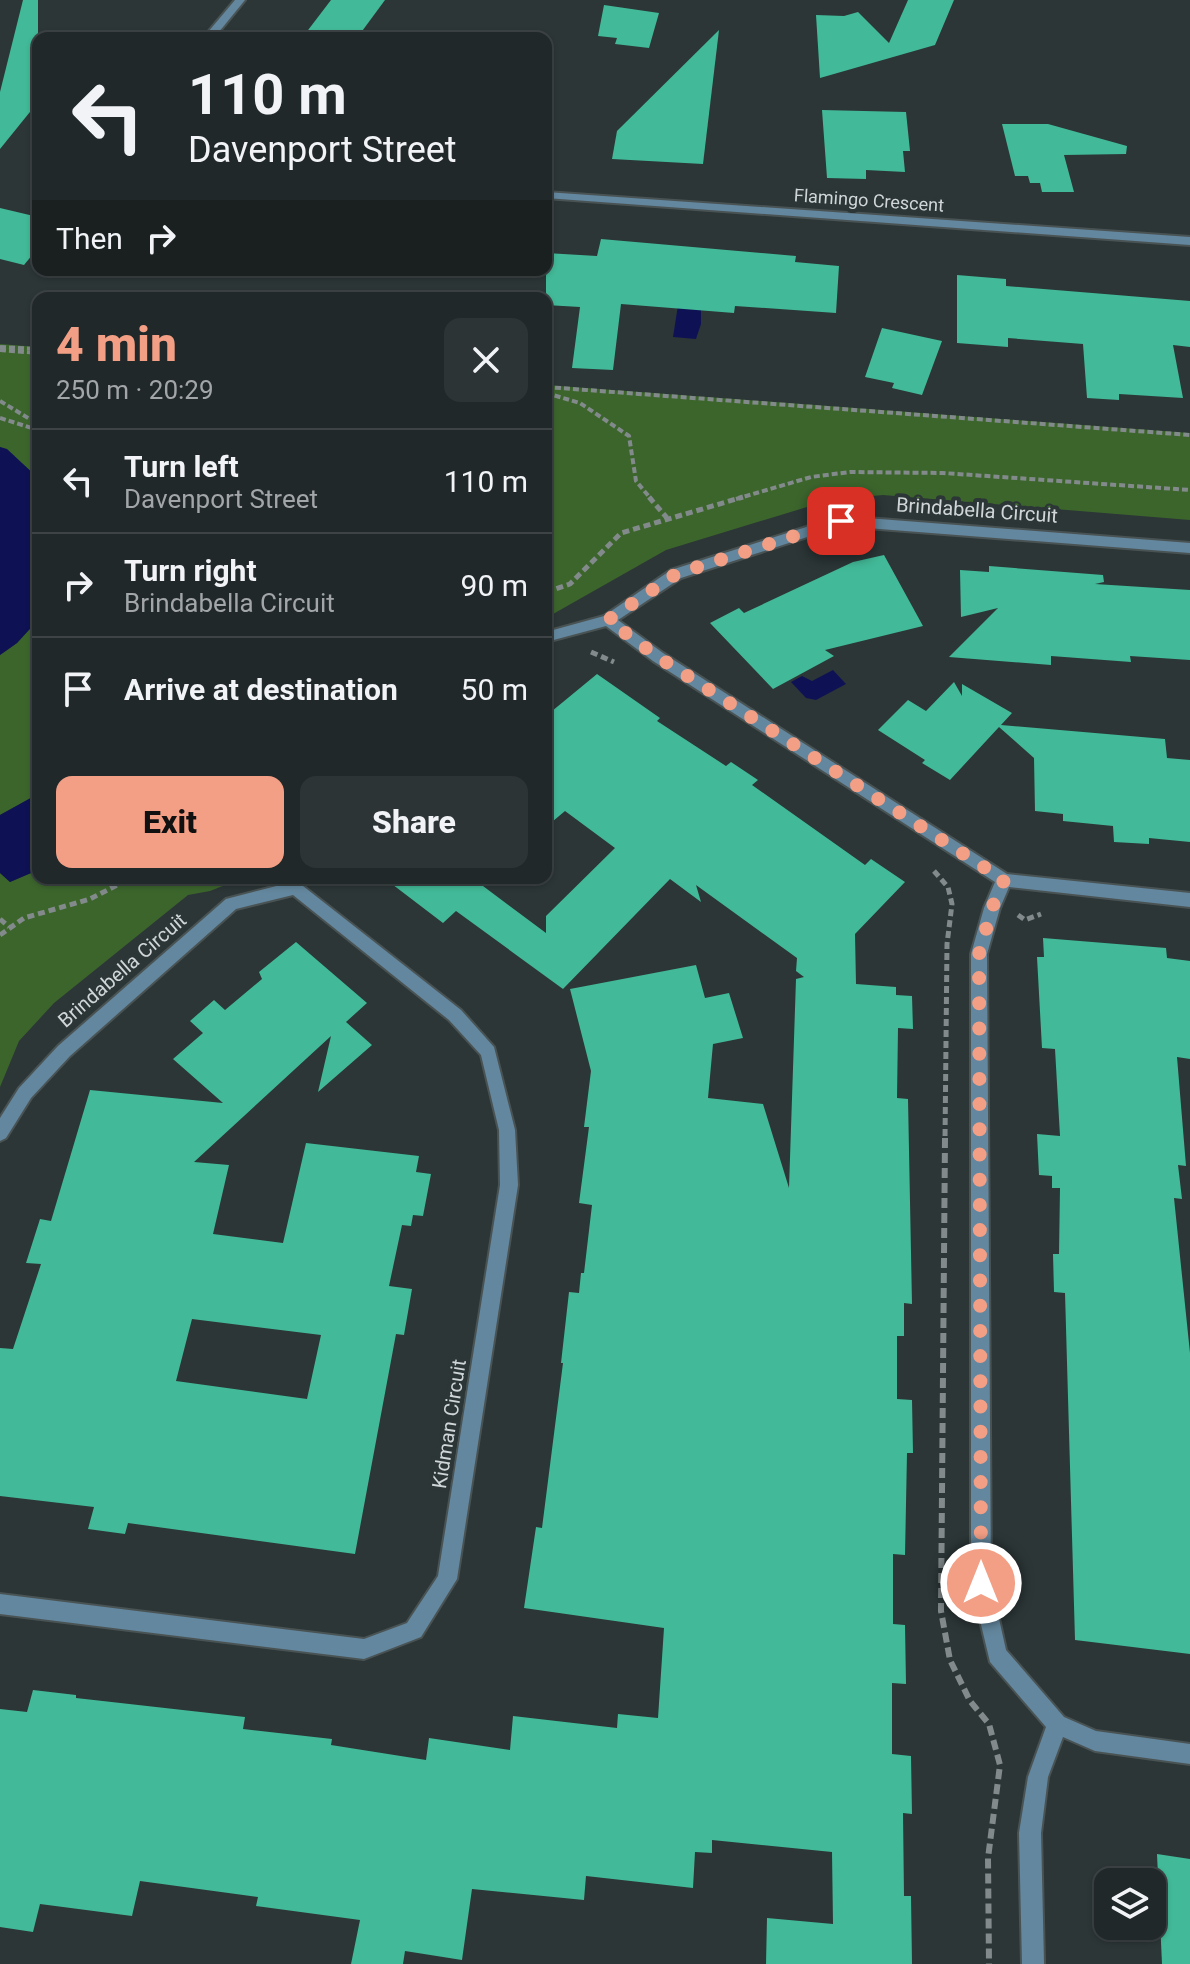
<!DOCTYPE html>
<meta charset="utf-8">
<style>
body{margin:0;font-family:Roboto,sans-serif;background:#2d3435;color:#f1f3f6;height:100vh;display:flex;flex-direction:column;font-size:30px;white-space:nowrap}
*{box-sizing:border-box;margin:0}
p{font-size:26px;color:#a2a6a8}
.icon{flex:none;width:44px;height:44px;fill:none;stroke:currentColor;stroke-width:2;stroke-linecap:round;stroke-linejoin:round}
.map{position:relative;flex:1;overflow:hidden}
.drawer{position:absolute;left:32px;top:292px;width:520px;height:592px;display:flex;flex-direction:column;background:#212829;border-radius:16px;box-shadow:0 2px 6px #0004,0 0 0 2px #3e4446}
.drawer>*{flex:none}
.hud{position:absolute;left:32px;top:32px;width:520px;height:244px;border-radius:16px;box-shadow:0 2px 6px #0004,0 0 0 2px #3e4446;background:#212829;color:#f1f3f6;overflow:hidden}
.tools{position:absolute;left:1094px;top:1868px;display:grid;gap:16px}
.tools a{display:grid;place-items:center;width:72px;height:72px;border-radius:16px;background:#212829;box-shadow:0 2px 6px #0004,0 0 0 2px #3e4446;font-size:40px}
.pin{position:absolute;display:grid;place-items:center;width:68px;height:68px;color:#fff;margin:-34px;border-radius:16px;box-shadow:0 4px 12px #0006}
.me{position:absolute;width:88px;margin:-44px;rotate:0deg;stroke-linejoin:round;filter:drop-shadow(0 0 6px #0008)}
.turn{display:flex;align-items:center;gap:28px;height:168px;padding:0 24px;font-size:36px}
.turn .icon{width:104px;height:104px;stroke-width:2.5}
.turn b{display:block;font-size:56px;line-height:68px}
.then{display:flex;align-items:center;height:76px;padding:0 24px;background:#0003;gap:16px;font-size:30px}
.round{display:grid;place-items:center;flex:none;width:84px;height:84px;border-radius:16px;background:#2d3435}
.headline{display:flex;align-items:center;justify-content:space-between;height:136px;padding:0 24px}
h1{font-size:48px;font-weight:800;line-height:60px;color:#f39f85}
.action{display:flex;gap:16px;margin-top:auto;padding:16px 24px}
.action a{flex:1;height:92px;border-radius:16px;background:#f39f85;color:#111;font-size:32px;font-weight:800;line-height:92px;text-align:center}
.action a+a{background:#2d3435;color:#f1f3f6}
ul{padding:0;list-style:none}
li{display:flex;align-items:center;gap:24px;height:104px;padding:0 24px;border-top:2px solid #3e4446}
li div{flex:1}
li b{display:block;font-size:30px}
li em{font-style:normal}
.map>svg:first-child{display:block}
.green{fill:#3c652c}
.water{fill:#0e1255}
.building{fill:#42b998;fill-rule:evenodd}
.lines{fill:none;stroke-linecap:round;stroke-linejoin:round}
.street-casing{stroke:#4a5354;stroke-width:4}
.path-far2{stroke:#828a8b;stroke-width:4;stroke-dasharray:6 3;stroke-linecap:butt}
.path-far1{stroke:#828a8b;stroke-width:5;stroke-dasharray:7 4;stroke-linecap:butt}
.path{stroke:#828a8b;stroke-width:6;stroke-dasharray:10 5;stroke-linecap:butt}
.street{fill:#63879e;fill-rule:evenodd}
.route{stroke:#f39f85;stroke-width:14;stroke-dasharray:0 25.2}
.labels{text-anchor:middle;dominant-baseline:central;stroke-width:8;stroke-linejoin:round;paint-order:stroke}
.far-street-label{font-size:18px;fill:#d0d6d7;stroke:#2c3637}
.street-label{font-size:20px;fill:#d0d6d7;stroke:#2c3637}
</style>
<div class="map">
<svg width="1190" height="1964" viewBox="0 0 1190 1964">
<rect width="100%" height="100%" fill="#2c3637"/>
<g class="green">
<path d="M0,344l38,3v131l-31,-28 -7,-3z"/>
<path d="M546,385l644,48v87l-307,-25 -53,5 -164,50 -120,68z"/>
<path d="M38,620v174l-38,21v-160l17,-12z"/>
<path d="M38,870v8h205l-33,13 -22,4 -134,108 -35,38 -19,46v-214l10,9z"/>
</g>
<g class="water">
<path d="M678,305l23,3v16l-5,15 -23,-2z"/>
<path d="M0,447l7,2 31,29v142l-21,23 -17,12z"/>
<path d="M833,670l13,14 -30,16 -10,-2 -15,-16 11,-6 10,5z"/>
<path d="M38,794v76l-28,12 -10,-9v-58z"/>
</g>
<g class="building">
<path d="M23,0h15v102l-38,47v-57z"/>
<path d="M331,0h54l-28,38h-55z"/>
<path d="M908,0h46l-19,45 -115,33 -4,-63 28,1 14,-4 31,31z"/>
<path d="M604,5l55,8 -10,35 -34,-4 2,-6 -19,-2z"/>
<path d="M719,30l-16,134 -91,-5 5,-28z"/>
<path d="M822,110l84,2 4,39h-7l2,21 -39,-2v9l-39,-1z"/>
<path d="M1002,124h46l79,22 -1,8 -62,1 10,37h-32l-2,-9h-10l-2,-7h-13z"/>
<path d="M0,208l38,9v31l-14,17 -24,-6z"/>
<path d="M601,239l195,17 -1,6 44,4 -3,47 -101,-7 -1,7 -113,-9 -8,66 -41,-2 8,-61 -34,-2v-52l51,3z"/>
<path d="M957,275l49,4v7l184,15v46l-17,-2 10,53 -64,-4v6l-32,-2 -4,-54 -75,-6v9l-51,-4z"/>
<path d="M882,328l60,13 -20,54 -30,-7 2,-5 -29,-6z"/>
<path d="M884,555l39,71 -98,24 9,6 -61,33 -63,-66 29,-15 5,5 109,-51z"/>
<path d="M989,566l114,9 1,7 -9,2 95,6v70l-60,-4 1,6 -80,-6v9l-102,-8 49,-49 -37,9 -1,-47 29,2z"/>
<path d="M597,674l63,44 -3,3 69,45 5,-4 27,18 -6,5 113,80 6,-6 34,23 -50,52 1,50 40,3v8l16,1 1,33 -15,-1 -1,70 11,1 4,205 -8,-1v33h-7v63l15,1 1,53h-6l-2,102 -12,-1v70l12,1 1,59 -14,-1v71l19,2 1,58 -9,-1 1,83h7l1,68h-146l1,-46 66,6 -1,-72 -120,-12v13l-17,-1 -2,36 -107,-12 -2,24 -112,-11 -10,71 -57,-9 -2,13h-52l9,-44 -104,-14 2,-9 -118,-16 -8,35 -92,-12 -7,28 -33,-5v-218l27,3 6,-22 43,5v3l169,19 -2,12 89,10 -1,6 95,15 3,-22 81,12 3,-34 104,12 1,-14 40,4 6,-90 -140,-20 12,-81 6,1 21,-165h-2l8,-71 10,1 2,-20h3l8,-68 -13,-2 10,-76h-5l7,-56 -21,-82 126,-24 9,33 24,-5 14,45 -30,6 -5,54 55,6 26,84 7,-209 8,-2 -8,-6 1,-13 -101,-73 5,17 -31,-23 -107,110 -107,-78 -13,12 -59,-45h108l-9,8 63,47v-17l69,-68 -50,-37 -19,16v-111z"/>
<path d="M954,682l8,14v-12l50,29 -11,12 164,14 2,19 23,2v82l-41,-4v6l-35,-2 -1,-16 -50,-5v-7l-28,-3 -1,-53 -35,-31 -49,53 -28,-17 3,-3 -47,-30 30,-30 18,11z"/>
<path d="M1043,938l123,10 1,10 23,3v98l-13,-2 9,109 -8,-1 4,34 -8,-1 16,155v301l-115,-14 -10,-347 -11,-1 -1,-38h6l1,-66h-8v-12l-13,-1 -2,-41 23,2 -5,-87 -13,-1 -5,-91h7z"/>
<path d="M296,942l71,61 -21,19 26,23 -54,47 13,-56 -137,126 35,3 -16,69 70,9 23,-100 113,13 -3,16 15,2 -8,42 -10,-1 -2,11 -9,-1 -13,61 23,3 -8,46 -8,-1 -41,220 -227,-31 -3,11 -37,-5 6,-22 -94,-11v-148l13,1 28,-85 -15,-1 14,-44 11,2 39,-131 133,13 -50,-44 30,-26 -13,-12 24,-21 11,10 37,-31 -3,-7zM192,1319l129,16 -14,64 -131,-18z"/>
<path d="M1157,1854l33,5v105h-28z"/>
</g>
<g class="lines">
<g class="street-casing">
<g id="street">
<path d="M235,0h10l-31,38h-11z"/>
<path d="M546,192l644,45v8l-644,-47z"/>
<path d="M841,516l349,27v10l-349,-27 -160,52 -63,42 45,33 344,221 183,19v14l-181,-20 -9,21 -13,46 4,629 15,67 58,67 32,14 94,13v20l-95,-13 -32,-14 -15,40 -7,56 3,131h-22l-3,-131 9,-56 18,-50 -56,-65 -19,-79v-629l13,-46 11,-26 -342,-221 -47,-35 -60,16v-10l58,-16 67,-46z"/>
<path d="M290,878h14l-1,8 158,124 33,37 21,83 3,55 -61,394 -36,58 -57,22 -364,-45v-20l364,45 43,-16 31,-47 62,-391 -1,-55 -18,-75 -32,-35 -156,-125 -57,14 -166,147 -39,42 -25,40 -6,3v-23l19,-30 39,-42 168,-147 62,-16z"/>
</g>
</g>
<g class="path-far2">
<path d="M0,347l38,2"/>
<path d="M0,350l38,3"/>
<path d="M546,387l644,48"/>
<path d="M546,393l34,10 49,33 7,45 15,18"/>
<path d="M0,401l38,23"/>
<path d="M0,418l38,12"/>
<path d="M736,499l75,-22 39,-5 93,1 247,17"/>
</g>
<g class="path-far1">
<path d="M649,497l18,21"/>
<path d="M546,592l24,-8 51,-51 122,-36"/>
<path d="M591,652l23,10"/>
<path d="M934,871l14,16 4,17 -5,40 -2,196"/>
<path d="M1018,915l7,5 16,-6"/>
<path d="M0,919l9,8"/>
<path d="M0,935l24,-17 66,-19 41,-21"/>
</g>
<path class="path" d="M945,1138l-4,473 9,49 20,41 19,23 11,41 -12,93 1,106"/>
<use href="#street" class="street"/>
</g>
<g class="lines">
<path class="route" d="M841,521l-165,53 -68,46 50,37 346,223 -12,28 -13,46 2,629"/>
</g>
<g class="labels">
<g class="far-street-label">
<text transform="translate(869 200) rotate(4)">Flamingo Crescent</text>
</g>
<g class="street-label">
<text transform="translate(977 510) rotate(4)">Brindabella Circuit</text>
<text transform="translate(122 970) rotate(-41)">Brindabella Circuit</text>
<text transform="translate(449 1424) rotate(-81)">Kidman Circuit</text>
</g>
</g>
</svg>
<div class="tools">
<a><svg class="icon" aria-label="layers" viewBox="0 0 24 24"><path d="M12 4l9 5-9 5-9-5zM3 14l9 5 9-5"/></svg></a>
</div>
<div class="pin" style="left:841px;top:521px;background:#d93025"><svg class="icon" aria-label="arrive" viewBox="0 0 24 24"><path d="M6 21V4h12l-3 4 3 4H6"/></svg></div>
<svg class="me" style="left:981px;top:1583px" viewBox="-20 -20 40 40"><circle r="17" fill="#f39f85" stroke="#fff" stroke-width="3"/><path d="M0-11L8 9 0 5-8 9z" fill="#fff"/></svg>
<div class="hud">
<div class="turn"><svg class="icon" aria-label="left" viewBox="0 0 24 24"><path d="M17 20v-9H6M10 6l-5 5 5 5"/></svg><div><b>110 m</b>Davenport Street</div></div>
<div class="then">Then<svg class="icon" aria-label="right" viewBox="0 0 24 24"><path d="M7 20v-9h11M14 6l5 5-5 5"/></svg></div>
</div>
<section class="drawer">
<div class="headline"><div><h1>4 min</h1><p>250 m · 20:29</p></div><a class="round"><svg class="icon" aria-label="close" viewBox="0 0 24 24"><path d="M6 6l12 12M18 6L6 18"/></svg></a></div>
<ul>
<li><svg class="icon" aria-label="left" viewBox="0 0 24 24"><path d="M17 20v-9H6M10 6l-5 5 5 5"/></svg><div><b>Turn left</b><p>Davenport Street</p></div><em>110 m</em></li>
<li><svg class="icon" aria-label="right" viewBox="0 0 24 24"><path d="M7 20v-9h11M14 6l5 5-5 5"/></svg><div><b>Turn right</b><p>Brindabella Circuit</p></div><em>90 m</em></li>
<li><svg class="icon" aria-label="arrive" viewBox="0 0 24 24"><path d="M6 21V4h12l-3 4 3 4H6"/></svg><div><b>Arrive at destination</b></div><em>50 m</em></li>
</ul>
<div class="action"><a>Exit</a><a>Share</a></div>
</section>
</div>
